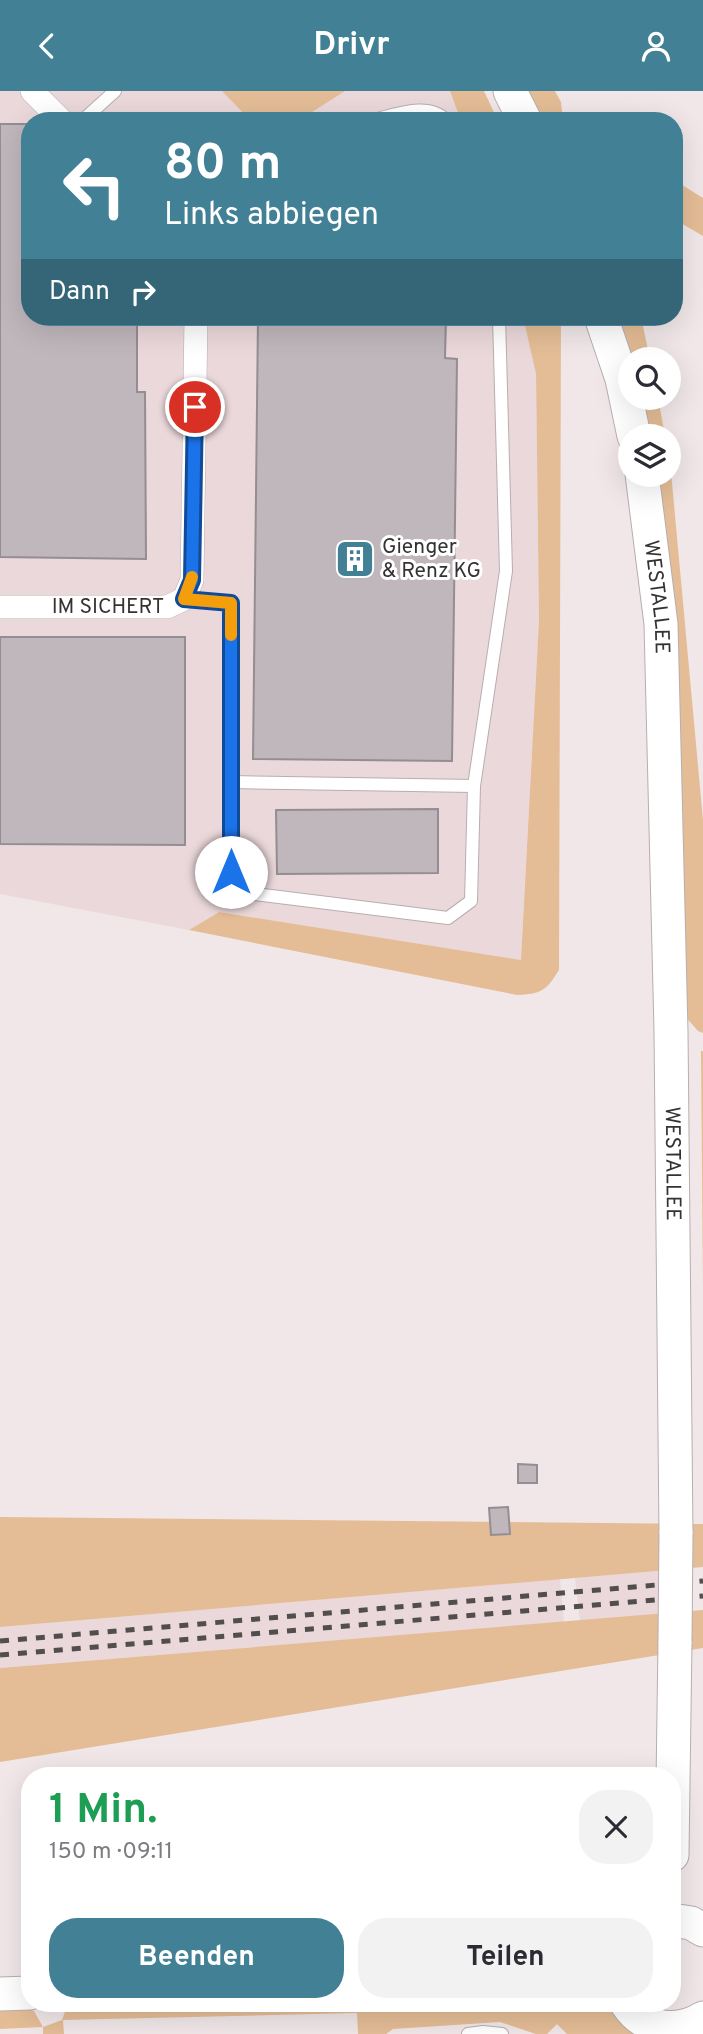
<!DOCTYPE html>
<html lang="de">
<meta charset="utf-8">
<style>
body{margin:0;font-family:Overpass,sans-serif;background:#f2f2f3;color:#2b2b33;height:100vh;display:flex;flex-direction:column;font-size:26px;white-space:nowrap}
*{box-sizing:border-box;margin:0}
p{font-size:23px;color:#7c7c81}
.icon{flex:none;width:38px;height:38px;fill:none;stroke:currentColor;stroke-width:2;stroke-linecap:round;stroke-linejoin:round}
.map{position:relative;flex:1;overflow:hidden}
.panel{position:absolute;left:21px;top:1676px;width:660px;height:245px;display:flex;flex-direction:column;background:#fff;border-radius:28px;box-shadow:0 7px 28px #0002}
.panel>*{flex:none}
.hud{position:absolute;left:21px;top:21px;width:662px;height:214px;border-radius:28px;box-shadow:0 7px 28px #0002;background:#428095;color:#fff;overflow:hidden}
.fabs{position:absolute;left:618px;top:256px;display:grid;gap:14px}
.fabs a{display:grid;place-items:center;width:63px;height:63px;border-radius:50%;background:#fff;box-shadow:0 7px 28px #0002;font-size:35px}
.pin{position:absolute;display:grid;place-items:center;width:60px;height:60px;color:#fff;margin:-30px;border:4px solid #fff;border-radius:50%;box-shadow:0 2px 7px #0007}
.me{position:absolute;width:77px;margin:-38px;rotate:0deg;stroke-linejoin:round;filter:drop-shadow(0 0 5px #0008)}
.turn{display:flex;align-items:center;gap:24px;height:147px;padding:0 28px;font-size:32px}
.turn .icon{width:91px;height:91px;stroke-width:2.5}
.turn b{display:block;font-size:49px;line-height:60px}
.then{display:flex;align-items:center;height:66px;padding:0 28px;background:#0003;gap:14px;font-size:26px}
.round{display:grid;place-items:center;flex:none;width:74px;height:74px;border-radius:28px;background:#f2f2f3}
.head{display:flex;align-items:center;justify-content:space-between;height:119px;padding:0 28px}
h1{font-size:42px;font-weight:700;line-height:52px;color:#1e9e55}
.button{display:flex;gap:14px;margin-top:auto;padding:14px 28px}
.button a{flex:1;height:80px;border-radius:28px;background:#428095;color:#fff;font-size:28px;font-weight:700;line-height:80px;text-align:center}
.button a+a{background:#f2f2f3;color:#2b2b33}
header{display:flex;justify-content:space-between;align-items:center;height:91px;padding:0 28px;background:#428095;color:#fff;font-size:32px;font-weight:700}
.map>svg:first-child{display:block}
.built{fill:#ebd8db}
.green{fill:#e4bd96}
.building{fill:#bfb7bc;stroke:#948d92;stroke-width:2}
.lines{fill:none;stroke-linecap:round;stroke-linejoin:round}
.service-casing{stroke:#b7aeaf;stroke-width:14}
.minor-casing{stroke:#b7aeaf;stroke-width:24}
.secondary-casing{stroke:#b7aeaf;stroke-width:35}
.service{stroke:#fff;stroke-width:12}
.minor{stroke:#fff;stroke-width:23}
.secondary{stroke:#fff;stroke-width:33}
.rail{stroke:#534e4e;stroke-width:5;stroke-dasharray:9 9;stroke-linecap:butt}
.secondary-bridge-casing{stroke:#b7aeaf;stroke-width:35;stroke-linecap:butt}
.secondary-bridge{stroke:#fff;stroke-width:33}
.route-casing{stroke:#114b97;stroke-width:18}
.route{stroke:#1a73e8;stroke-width:12}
.slow{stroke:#f59e0b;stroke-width:12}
.labels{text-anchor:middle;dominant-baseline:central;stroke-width:6;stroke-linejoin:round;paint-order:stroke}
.poi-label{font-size:21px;fill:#363232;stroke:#fff;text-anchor:start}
.street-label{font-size:21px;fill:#363232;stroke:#fff}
</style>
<header><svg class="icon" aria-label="back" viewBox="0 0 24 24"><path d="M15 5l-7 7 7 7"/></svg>Drivr<svg class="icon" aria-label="person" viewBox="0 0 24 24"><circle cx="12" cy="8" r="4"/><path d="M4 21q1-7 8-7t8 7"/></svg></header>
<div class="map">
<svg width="703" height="1943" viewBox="0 0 703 1943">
<rect width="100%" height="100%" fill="#f1e7e8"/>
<g class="built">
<path d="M0,0h450l11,30h-431v196h493l13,57 3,246 -18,340 -302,-48 -30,18 -189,-36z"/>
<path d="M662,1479v44l-82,7 -5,-43z"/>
<path d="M560,1488l4,43 -564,46v-41z"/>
</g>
<g class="green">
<path d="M222,0h123l-47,30h-47z"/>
<path d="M450,0h34l14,30h-37z"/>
<path d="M528,0h27l6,11 2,19h-21z"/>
<path d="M674,89l29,18v38l-29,-17z"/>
<path d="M523,226h38l-2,653c-13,21 -18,24 -42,25l-328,-65 30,-18 302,48 18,-340 -3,-246z"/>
<path d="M614,226h27l9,42h-20z"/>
<path d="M636,306h22l7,39h-21z"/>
<path d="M669,359l34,370v213l-5,-2 -16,-18 -29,-539h15z"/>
<path d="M701,960h2v238z"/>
<path d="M0,1426l703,7v43l-703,60z"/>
<path d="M703,1519v38l-703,114v-94z"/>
<path d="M17,1913l17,7 9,16 19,-7 4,-11 9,-5h531l29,30h-68l-10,-10 -10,10h-11l-36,-12 -107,7 -7,5h-28l-1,-21 -294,7 1,14h-21v-7l-43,2v-24z"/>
</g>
<g class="building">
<path d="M0,33h26v44h4v149h107v75h8l1,167 -146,-2z"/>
<path d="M258,226h188l-1,41 12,1 -5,402 -199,-2z"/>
<path d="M0,546h185v208l-185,-1z"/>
<path d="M438,718v64l-161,1 -1,-64z"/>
<path d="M518,1373l19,1v18h-19z"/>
<path d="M508,1416l2,27 -19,1 -2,-27z"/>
</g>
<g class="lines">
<g class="service-casing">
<g id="service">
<path d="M82,30l33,-30"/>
<path d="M369,30c24,-5 59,-21 78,0"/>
<path d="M184,508l47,4v269l16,21 201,25 23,-17 3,-115 32,-215 -7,-254"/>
<path d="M231,691l243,4"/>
<path d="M468,1943l15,-2 19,2"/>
</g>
</g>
<g class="minor-casing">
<g id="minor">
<path d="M32,0l30,30"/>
<path id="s1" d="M0,516h167l17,-8 8,-19 4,-263"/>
</g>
</g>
<g class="secondary-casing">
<g id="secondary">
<path d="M510,0l15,30"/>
<path d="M601,226l21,62 12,57"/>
<path id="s2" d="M642,383l19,150 10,407 5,503"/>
<path d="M672,1764l3,-214"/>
<path d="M672,1829l19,3 12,7"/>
<path d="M0,1903l30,-1"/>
<path d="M627,1913c17,26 51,30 76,14"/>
</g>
</g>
<use href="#service" class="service"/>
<use href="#minor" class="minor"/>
<use href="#secondary" class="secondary"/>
<g class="rail">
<path d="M0,1550l703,-60"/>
<path d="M0,1564l703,-59"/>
</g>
<g class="secondary-bridge-casing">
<path id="secondary-bridge" d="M675,1550l1,-107"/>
</g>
<use href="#secondary-bridge" class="secondary-bridge"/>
</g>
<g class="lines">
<g class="route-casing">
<path id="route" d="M195,316l-3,173 -8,19 47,4v269"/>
</g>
<use href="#route" class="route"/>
<path class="slow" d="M192,486l-8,22 47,4v32"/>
</g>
<defs>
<g id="building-square" transform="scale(2.0125)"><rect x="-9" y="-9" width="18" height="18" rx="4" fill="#428095" stroke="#fff"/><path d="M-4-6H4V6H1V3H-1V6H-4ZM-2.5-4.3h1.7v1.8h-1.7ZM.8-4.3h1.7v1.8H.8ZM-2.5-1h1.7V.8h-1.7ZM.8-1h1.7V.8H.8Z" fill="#fff"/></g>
</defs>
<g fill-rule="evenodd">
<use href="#building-square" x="355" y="468"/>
</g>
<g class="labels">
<g class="poi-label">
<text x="382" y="456">Gienger<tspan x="382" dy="24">&amp; Renz KG</tspan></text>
</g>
<g class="street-label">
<text stroke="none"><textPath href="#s2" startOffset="124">WESTALLEE</textPath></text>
<text stroke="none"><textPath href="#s1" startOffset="108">IM SICHERT</textPath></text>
<text stroke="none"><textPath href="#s2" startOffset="691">WESTALLEE</textPath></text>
</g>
</g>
</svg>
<div class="fabs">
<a><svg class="icon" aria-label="search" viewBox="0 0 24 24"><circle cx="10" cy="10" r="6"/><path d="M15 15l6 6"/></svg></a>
<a><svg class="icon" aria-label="layers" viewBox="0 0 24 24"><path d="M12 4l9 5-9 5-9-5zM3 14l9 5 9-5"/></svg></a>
</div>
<div class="pin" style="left:195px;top:316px;background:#d93025"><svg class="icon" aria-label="arrive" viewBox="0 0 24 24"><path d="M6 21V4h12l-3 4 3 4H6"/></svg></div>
<svg class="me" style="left:231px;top:781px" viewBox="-20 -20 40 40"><circle r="19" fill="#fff"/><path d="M0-13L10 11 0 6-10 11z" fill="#1a73e8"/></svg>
<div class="hud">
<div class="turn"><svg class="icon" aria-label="left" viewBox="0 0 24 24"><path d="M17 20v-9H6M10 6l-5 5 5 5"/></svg><div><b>80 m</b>Links abbiegen</div></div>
<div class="then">Dann<svg class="icon" aria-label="right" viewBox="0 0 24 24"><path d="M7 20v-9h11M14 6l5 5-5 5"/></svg></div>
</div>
<section class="panel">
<div class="head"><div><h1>1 Min.</h1><p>150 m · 09:11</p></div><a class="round"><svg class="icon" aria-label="close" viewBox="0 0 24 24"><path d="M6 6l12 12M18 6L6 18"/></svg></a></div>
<div class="button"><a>Beenden</a><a>Teilen</a></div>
</section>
</div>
